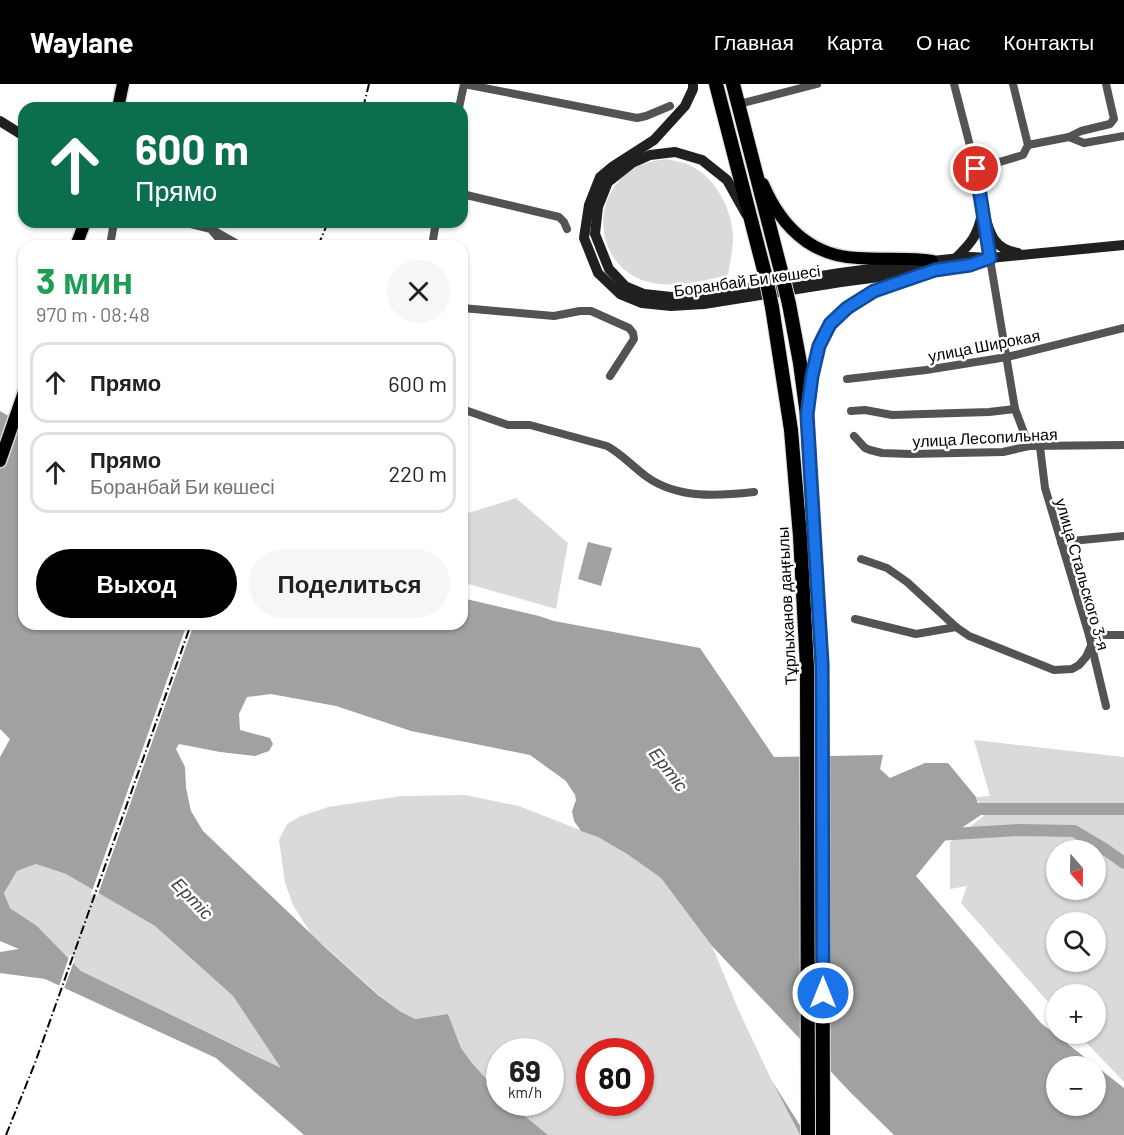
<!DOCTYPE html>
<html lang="ru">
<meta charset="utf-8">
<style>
body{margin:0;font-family:Barlow,sans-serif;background:#f6f6f6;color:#202124;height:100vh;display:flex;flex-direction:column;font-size:22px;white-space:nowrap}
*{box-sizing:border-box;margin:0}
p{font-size:20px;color:#757577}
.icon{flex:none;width:33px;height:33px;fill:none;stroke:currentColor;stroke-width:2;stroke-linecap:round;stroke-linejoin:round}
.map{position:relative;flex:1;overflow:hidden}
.panel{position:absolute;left:18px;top:156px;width:450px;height:390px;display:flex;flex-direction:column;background:#fff;border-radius:18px;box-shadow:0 2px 4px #0004}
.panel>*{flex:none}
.hud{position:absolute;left:18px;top:18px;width:450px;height:126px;border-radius:18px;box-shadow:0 2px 4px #0004;background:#0b6e4f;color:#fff;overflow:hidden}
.needle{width:39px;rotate:160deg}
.fabs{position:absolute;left:1046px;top:756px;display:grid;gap:12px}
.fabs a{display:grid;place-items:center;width:60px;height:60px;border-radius:50%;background:#fff;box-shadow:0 2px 4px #0004;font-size:30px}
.speed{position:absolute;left:486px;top:954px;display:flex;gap:12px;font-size:30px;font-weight:700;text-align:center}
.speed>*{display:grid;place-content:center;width:78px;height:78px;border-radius:50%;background:#fff;box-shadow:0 2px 4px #0004;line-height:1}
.speed small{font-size:15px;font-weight:400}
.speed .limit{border:9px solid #d22;background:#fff;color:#111}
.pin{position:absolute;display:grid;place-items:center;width:51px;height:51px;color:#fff;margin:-26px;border:3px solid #fff;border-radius:50%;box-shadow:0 2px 6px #0007}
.me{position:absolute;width:66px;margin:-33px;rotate:0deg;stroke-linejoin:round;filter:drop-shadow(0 0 4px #0008)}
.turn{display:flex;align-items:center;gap:21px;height:126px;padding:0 18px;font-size:27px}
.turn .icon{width:78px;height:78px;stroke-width:2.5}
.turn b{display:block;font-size:42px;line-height:51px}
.round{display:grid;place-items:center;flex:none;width:63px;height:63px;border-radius:32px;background:#f6f6f6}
.head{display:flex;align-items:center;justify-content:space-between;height:102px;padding:0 18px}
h1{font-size:36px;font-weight:700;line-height:45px;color:#1e9e55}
.primary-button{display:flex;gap:12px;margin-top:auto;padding:12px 18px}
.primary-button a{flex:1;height:69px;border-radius:36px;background:#000;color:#fff;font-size:24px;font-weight:700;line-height:69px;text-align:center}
.primary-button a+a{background:#f6f6f6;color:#202124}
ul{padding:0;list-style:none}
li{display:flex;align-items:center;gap:18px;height:81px;margin:0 12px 9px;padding:0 6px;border:3px solid #e0e0e0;border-radius:18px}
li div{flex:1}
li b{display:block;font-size:22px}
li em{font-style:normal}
header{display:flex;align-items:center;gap:36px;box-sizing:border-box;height:84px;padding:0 30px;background:#000;color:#fff}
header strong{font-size:28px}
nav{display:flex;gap:33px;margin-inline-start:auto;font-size:21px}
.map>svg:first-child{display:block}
.green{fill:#dadada;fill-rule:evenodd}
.water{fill:#a1a1a1;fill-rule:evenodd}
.pier{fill:#fff}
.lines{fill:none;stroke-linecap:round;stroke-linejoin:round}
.river{stroke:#a1a1a1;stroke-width:12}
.primary-casing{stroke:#dbdbdb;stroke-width:15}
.highway-casing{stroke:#dbdbdb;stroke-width:16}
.street{stroke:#535353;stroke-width:8}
.secondary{stroke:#202020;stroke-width:10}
.primary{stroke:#000;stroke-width:12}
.highway{stroke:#000;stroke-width:14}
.rail{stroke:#000;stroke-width:2;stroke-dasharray:9 3 1.5 3;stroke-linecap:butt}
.highway-bridge-casing{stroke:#dbdbdb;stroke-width:16;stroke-linecap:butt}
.highway-bridge{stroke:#000;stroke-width:14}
.route-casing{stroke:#114b97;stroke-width:15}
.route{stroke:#1a73e8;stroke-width:10}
.labels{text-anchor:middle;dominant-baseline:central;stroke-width:5;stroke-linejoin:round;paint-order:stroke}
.street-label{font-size:16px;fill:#000;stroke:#fff}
.water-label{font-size:18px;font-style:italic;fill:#424242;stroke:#fff}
</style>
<header>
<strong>Waylane</strong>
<nav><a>Главная</a><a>Карта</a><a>О нас</a><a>Контакты</a></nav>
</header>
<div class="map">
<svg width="1124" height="1051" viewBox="0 0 1124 1051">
<rect width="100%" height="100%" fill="#fff"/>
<g class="green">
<path d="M667,75c7,2 16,3 22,6 28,12 45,48 44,77 -1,11 -3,22 -5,33 -26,6 -59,15 -86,5 -40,-15 -51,-67 -24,-98 3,-3 6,-8 10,-10 11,-9 25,-11 39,-13z"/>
<path d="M516,414l52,45 -12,66 -88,-25 -6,-12v-57z"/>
<path d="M974,656l150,17v325l-46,-48h17v-40h-39v17l-95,-108 6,-17 -17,3v-47l34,-26 -8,-19 14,-1zM1095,766v40h-39v-40zM1095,838v40h-39v-40z"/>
<path d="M465,711l54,11 79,31 29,17 34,24 51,68 27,65 33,70 28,54h-252l-39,-32 41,-1v-50h-50l-1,41 -27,-30 -11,-15 -13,-34 -34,5 -13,-7 -22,-17 -68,-61 -18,-29 -8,-22 -6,-43 8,-16 14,-8 27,-9 73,-11zM590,968h50v50h-50z"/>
<path d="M36,780l30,10 89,52 78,70 49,73 -21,-11 -180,-87 -44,-45 -27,-18 -6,-15 13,-22z"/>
</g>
<g class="water">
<path d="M0,327l24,14v199h438v-26l77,18 15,5 146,27 74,109 109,-2 -3,14 10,9 35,-15h23l28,34 5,18 -33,22 -32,39 125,147 83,65v47h-230l-42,-41 -140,-148 -51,-68 -34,-24 -29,-17 -17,-6 -7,-10 -2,-10 4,-11 -1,-5 -9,-14 -36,-26 -119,-24 -75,-25 -65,-12 -24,3 -8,17 1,16 30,8 3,6 -4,7 -14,5 -35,-4 -41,-8 -3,5 9,18 1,21 5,23 12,20 125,119 50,45 23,17 14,7 33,-5 13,34 11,15 27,30 1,9 9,1 39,32h-244l-88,-77 -171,-79 -45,-6v-21l19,-3 -19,-8v-184l10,-18 -10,-10zM36,780l30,10 89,52 78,70 48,72 -200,-97 -44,-45 -27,-18 -6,-15 13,-22zM1056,982h39v40h-39z"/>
<path d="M588,458l24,6 -11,38 -23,-7z"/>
<path d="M772,997l34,54h-6z"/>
</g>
<g class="pier">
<path d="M187,540h7l-97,273 -6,-3z"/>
<path d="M70,870l5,5 -12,32 -5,-2z"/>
</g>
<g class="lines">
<g class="river">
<path d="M962,725h162"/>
<path d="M936,751l83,-5 55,1 32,19 18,13"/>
</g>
<g class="primary-casing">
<g id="primary">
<path d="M118,24l5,-24"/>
<path d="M763,100c18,42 47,72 95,74 25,2 50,-1 74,3"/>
<path d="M76,162l9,-24"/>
<path d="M808,321c3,-20 4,-41 11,-60 19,-48 72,-60 116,-75"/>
<path d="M0,377l24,-69"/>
</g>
</g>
<g class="highway-casing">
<g id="highway">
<path d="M716,0l50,194"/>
<path d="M733,0l49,191"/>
<path d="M789,220l11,59 7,52 15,250 1,470"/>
<path d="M772,223l19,123 9,106 7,131 1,468"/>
</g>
</g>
<g class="street">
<path d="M464,0l173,34 9,-2 24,-10"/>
<path d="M954,0l22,85 7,45"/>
<path d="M739,20l78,-20"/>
<path d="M459,24l5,-24"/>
<path d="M1069,53l15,6 40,-7"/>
<path d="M1028,61l41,-8 12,-6 29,-7 4,-5 -8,-35"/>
<path d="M976,85l47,-14 5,-10 -15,-61"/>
<path d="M462,110l97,23 5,5 3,7"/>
<path d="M183,138l28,7 30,17"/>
<path d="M985,145l30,180 14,37"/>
<path d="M213,148c4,4 8,9 7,14"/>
<path d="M110,162l4,-24"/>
<path d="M432,162l4,-24"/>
<path d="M462,224l92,8 26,-5h11l38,17 4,5 1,6 -24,37"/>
<path d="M847,295l79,-9 81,-13 117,-29"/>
<path d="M462,325l46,16h22l77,21c15,8 26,21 40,31 31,22 71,19 107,15"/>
<path d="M851,327l14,-1 27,5 97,-3 26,-3"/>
<path d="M854,352l11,12 5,2 12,3 28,1 93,-2 26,-6 95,-1"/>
<path d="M1040,363l5,41 44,147 17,71"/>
<path d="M1061,458l63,-6"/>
<path d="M861,475l26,9 20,14 49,45 13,9 85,34 18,-1 7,-4 7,-8 5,-11"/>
<path d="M855,535l61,15 40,-7"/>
<path d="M1089,551h35"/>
</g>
<g class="secondary">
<path d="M693,0v5l-8,17 -31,34 -42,27 -12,10 -11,28 -5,33 14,35 22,21 22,9 29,3 33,-2 137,-22 129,-17 16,-5"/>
<path d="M0,37l24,15"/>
<path d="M983,125c6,22 9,40 35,44"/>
<path d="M746,130l-19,-34 -25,-20 -27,-8 -25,3 -18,8 -24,19 -10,25 -3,27 14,35 16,17 19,8 27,3 32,-2 137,-22 92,-12 38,-4 20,1 134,-13"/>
<path d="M956,174c16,-16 22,-23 26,-45"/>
</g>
<use href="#primary" class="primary"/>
<use href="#highway" class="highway"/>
<g class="rail">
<path d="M363,24l6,-24"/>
<path d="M318,162l10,-24"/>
<path d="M6,1051l29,-72 156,-439"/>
</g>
<g class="highway-bridge-casing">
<g id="highway-bridge">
<path d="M782,191l7,29"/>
<path d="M766,194l6,29"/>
</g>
</g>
<use href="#highway-bridge" class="highway-bridge"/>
</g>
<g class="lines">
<g class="route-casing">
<path id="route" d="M823,909l-1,-328 -15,-250 5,-39 7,-30 11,-22 17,-16 27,-17 61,-21 35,-5 20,-7 -14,-89"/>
</g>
<use href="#route" class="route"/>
</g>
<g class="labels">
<g class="street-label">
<text transform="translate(747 196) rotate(-8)">Боранбай Би көшесі</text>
<text transform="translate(984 261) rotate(-11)">улица Широкая</text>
<text transform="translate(985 353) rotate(-3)">улица Лесопильная</text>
<text transform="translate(1083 490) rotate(74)">улица Стальского 3-я</text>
<text transform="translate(786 522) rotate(-93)">Тұрлыханов даңғылы</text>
</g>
<g class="water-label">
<text transform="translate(669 685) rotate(52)">Ертіс</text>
<text transform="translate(193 814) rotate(46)">Ертіс</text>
</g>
</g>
</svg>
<div class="fabs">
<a><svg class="needle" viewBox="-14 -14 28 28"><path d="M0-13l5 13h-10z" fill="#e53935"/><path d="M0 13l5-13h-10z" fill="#757577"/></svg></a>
<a><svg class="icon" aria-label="search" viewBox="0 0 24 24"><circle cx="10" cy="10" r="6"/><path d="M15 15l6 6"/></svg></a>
<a>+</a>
<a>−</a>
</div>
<div class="speed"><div>69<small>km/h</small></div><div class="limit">80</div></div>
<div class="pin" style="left:976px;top:85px;background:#d93025"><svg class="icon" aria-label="arrive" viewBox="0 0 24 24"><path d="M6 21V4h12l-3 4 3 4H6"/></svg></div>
<svg class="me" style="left:823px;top:909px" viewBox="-20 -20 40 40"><circle r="17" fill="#1a73e8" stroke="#fff" stroke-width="3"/><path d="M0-11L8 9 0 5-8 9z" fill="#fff"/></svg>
<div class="hud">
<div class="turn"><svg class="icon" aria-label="ahead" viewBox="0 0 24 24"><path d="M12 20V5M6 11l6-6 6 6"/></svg><div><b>600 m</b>Прямо</div></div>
</div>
<section class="panel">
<div class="head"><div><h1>3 мин</h1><p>970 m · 08:48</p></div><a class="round"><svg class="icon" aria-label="close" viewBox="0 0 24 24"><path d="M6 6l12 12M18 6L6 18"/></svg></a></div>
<ul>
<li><svg class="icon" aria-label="ahead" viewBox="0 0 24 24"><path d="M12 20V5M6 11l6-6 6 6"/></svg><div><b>Прямо</b></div><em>600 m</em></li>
<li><svg class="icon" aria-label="ahead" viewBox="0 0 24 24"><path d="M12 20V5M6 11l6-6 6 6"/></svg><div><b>Прямо</b><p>Боранбай Би көшесі</p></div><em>220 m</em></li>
</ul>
<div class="primary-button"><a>Выход</a><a>Поделиться</a></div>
</section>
</div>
